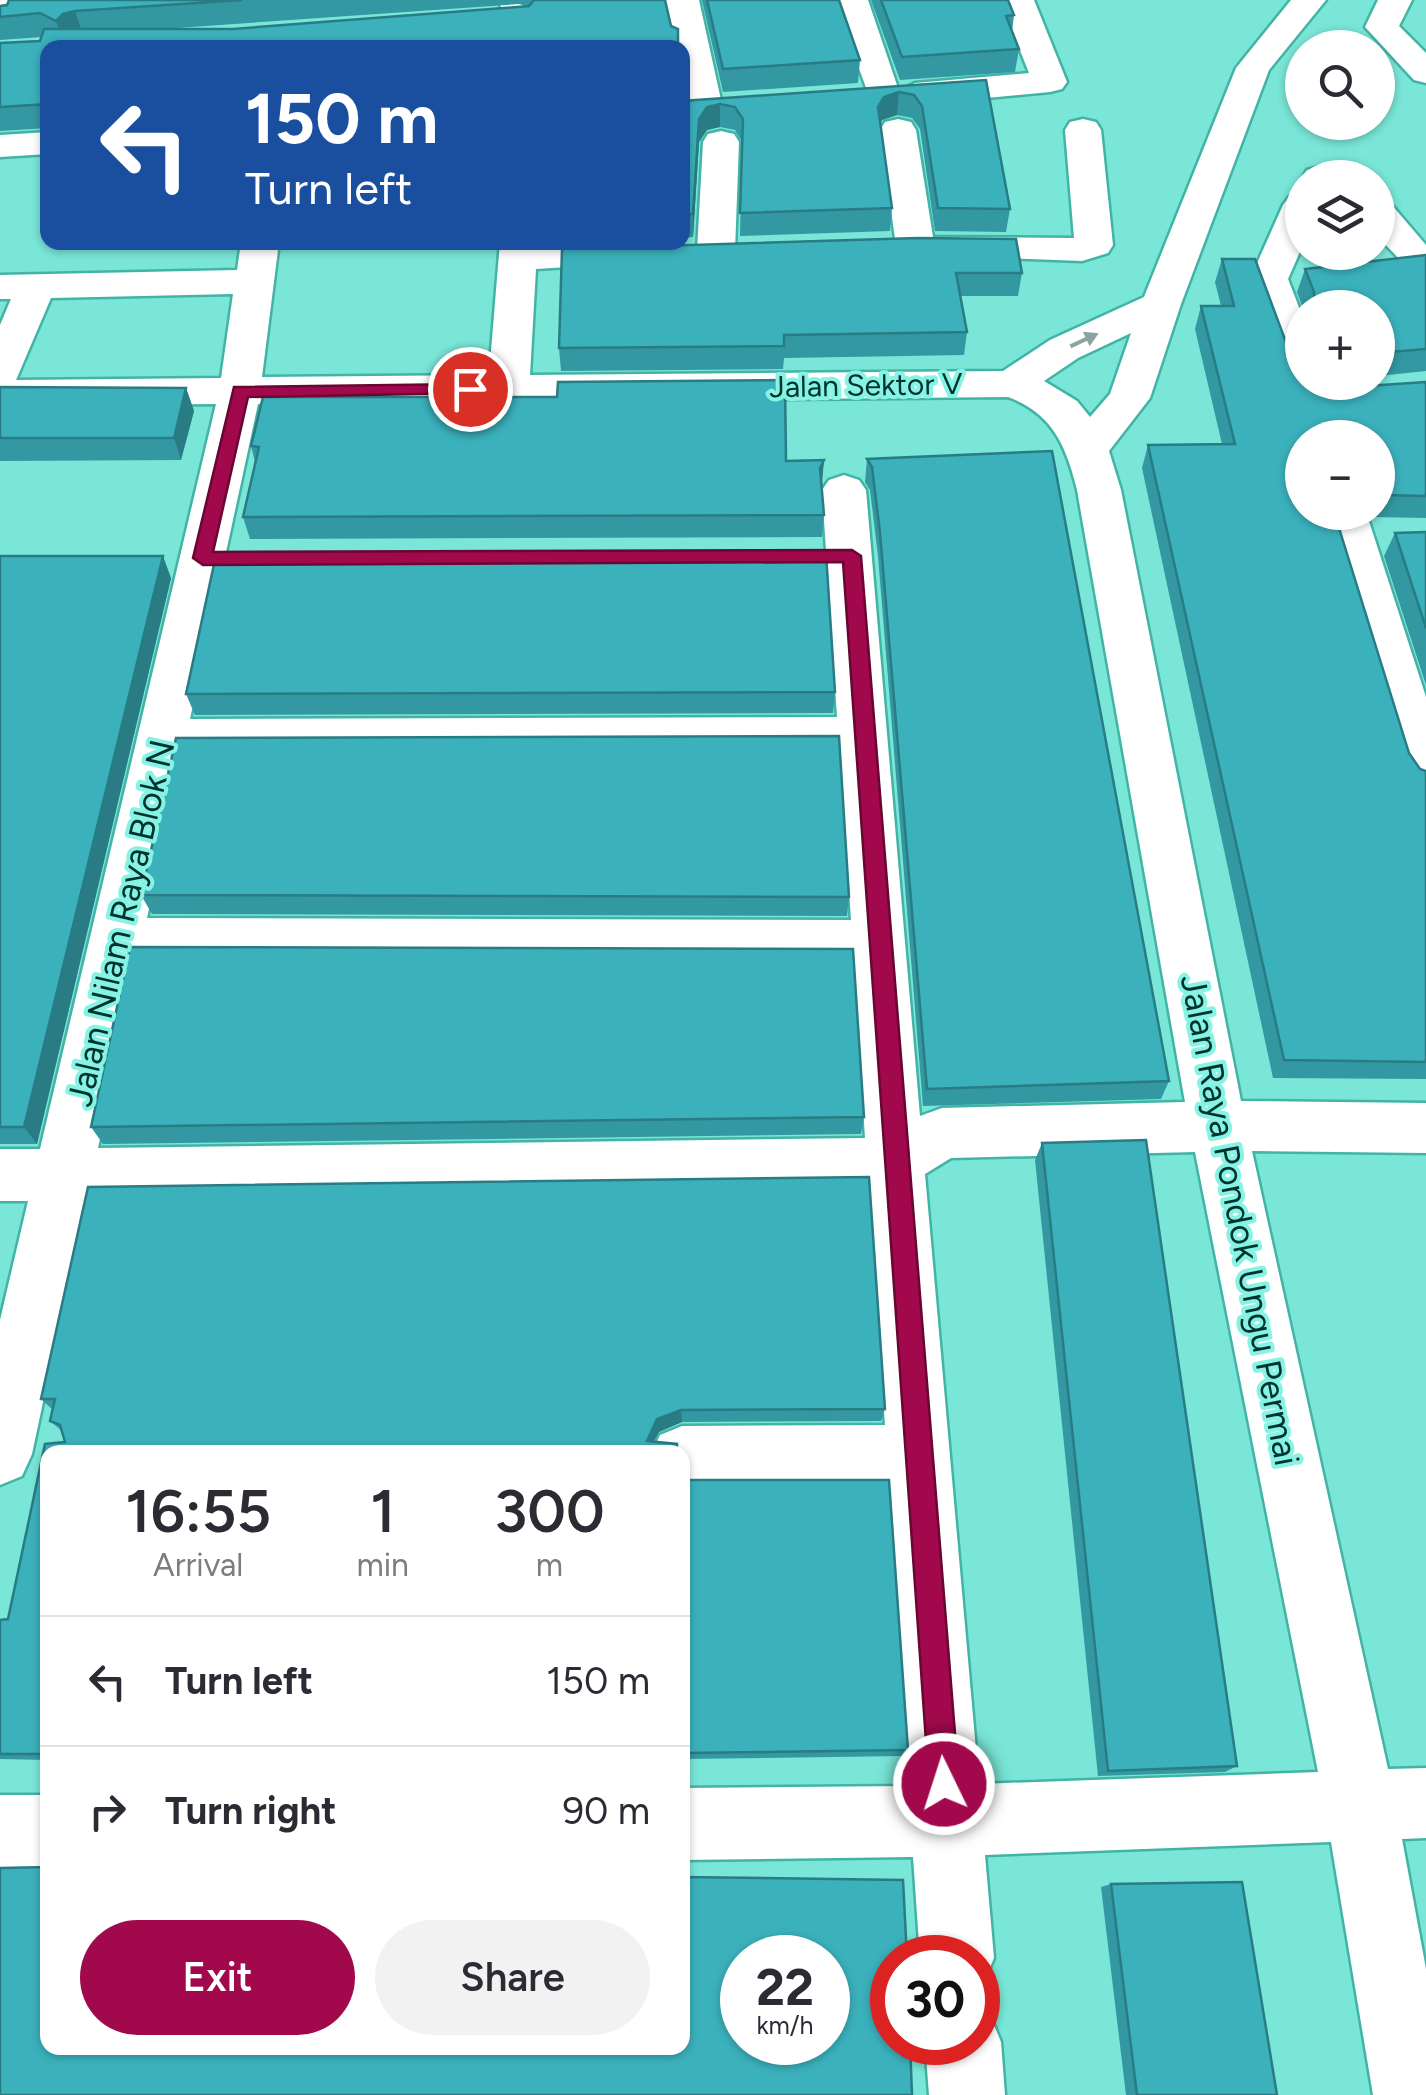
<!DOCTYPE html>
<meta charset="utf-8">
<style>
body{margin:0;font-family:Figtree,sans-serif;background:#f2f2f3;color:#2b2b33;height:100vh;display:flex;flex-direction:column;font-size:38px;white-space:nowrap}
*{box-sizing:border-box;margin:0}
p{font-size:32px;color:#7c7c81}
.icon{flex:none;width:55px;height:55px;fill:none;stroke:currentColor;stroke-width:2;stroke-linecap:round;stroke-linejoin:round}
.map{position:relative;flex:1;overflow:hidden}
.panel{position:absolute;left:40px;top:1445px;width:650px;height:610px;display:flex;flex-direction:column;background:#fff;border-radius:20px;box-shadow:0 2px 8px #0004}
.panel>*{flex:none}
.banner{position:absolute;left:40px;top:40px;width:650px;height:210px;border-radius:20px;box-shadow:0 2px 8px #0004;background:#1a4fa0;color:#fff;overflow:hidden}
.tools{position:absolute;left:1285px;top:30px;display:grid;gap:20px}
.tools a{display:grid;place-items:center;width:110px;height:110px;border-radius:50%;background:#fff;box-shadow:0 2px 8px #0004;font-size:50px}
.speed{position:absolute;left:720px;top:1935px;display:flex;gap:20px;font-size:50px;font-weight:700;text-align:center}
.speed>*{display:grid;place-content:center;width:130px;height:130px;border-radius:50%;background:#fff;box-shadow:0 2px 8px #0004;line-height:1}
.speed small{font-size:25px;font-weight:400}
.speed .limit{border:15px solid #d22;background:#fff;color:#111}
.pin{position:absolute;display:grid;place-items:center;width:85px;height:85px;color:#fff;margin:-42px;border:5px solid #fff;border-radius:50%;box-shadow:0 2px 10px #0007}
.me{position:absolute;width:110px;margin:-55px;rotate:356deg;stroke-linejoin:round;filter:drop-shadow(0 0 8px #0008)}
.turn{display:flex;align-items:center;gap:35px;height:210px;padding:0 40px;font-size:45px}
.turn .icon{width:130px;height:130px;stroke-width:2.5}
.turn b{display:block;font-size:70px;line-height:85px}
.eta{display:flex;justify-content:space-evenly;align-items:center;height:170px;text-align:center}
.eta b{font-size:60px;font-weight:600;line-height:70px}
.primary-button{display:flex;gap:20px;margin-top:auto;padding:20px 40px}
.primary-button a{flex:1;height:115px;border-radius:60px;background:#a1094c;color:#fff;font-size:40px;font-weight:600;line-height:115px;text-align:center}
.primary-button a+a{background:#f2f2f3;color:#2b2b33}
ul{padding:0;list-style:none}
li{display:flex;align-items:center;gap:30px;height:130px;padding:0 40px;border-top:2px solid #e1e1e2}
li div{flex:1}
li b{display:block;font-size:38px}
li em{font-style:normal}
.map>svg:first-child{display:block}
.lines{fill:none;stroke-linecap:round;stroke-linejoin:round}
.minor-casing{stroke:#42b4a6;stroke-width:5}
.minor{fill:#fff;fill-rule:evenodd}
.wall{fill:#3398a2;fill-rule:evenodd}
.shaded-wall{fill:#297c84}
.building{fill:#3bb1bc;stroke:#297c84;stroke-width:2.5;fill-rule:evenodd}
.oneway{fill:#8ca3a1}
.route{fill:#a1094c;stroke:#690631;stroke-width:2.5}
.labels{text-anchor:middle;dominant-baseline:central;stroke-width:8;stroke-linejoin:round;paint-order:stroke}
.far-street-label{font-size:30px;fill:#00332e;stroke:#86f3e4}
.street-label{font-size:35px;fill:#00332e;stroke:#86f3e4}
</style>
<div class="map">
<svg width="1426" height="2095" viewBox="0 0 1426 2095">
<rect width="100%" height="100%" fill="#79e6d7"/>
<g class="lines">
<g class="minor-casing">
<g id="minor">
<path d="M0,0h25l-13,26 -12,3z"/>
<path d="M500,0h34l4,48h-34z"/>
<path d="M665,0h34l24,109 -5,8 -13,3 -13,-3 -5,-8 -5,-61h-7z"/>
<path d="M834,0h34l31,91 16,-8 114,-10 -29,-73h34l33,82 -5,7 -12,3 -135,13 -14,-7 -5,6 -12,4 -12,-4z"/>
<path d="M1291,0h35l-57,70 -88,234 -31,94 -41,53 12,39 120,611 185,2v50l-174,-2 136,618 38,-1v70l-24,1 24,130v126h-53l-42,-253 -346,13 9,103 -11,26 -5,3v-29h-58l-7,-101 -231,3v-72l227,-2 -20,-298h-207v-36h-30l8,-17 22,-9 203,-1 -16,-236 -783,11 -54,254 -10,22 -22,9v-165l28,-119h-28v-52h40l176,-745 -216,2v-81l11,-26h-11v-24l237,-5 4,-28h38l-17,135 227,-2 11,-133h38v4l97,-4 14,4 5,8 -5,8 -113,7 -6,106 473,-4 47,-31 94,-43 92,-229zM233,294l-12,84 -205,2 35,-82zM1131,333l-21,61 -20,23 -13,-16 -33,-20 34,-23zM1008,397c45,17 58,49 69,93l108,612 -243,6 -22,8 -54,-626 -7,-10 -15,-5 -15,5 -7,10 15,227 -647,2 68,-315zM840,753l11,167 -704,-2 35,-163zM138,962l716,2 11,174 -767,10zM1195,1152l123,620 -339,12 -54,-610 26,-16z"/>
<path d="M1378,0h34l-13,26 27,27v30l-12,-3 -49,-53z"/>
<path d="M898,119l13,3 5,8 17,107 141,1 -9,-108 5,-8 13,-3 13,3 5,8 12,115 -5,8 -26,8 -181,-7 -5,-8 -16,-116 5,-8z"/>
<path d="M721,131l13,3 5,8 -4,109 -5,8 -14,4 -14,-4 -5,-8 6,-109 5,-8z"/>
<path d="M48,132v22l-48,3v-22z"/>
<path d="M1320,167l31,3 5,8h-54l5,-8z"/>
<path d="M1302,194v53l-14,32 14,36v64l-14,-4 -6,-9 -32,-87 33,-74 6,-8z"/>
<path d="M1378,201l13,3 35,41v31l-14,-4 -34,-35z"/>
<path d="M1322,512h44l60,185v95l-17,-6 -8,-13z"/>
<rect x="0" y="1795" width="48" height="72"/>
<path d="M978,2010l12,5 11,27 4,53h-76l-4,-53h53z"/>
</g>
</g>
<use href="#minor" class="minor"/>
</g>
<g class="wall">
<path d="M9,0h656l-617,48v80l-48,3v-88l40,-2 2,-4 -42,3v-34l7,-1zM519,4l7,2 -293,23h-70z"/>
<path d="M702,0h137l21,60 -2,23 -135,9z"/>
<path d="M871,0h137l6,15 -2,17 7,17 -4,23 -115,8z"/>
<path d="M986,80l24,129 -4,23 -71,-1 -15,-102 -8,-11 -15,-3 -15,5 -2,3 12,85 -2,23 -150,5 2,-94 -7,-12 -15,-3 -13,3 -8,12 -6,95 -11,1v-137z"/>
<path d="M562,249l460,24 -4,23h-57l6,36 -3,23 -180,3 -1,11 -222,2 -2,-23z"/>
<path d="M1426,255v116l-48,5v-68h-75l-6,-16 8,-23z"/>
<path d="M1222,259l83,126 16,4 105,-7v136l-54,-1 -3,-5h9v-74h-76l107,315 11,16 6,2v308l-153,-1 -131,-610 6,-23 74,-1 -27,-115 6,-23h20l-6,-24z"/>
<path d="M0,387l186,1 8,23 -13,49 -181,1z"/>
<path d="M251,446l535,15 38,-1 -3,25 3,30 -2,22 -572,2 -7,-22 12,-55z"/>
<path d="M1052,451l117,630 -8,18 -238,7 -45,-550 -8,-66 -5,-8 2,-23z"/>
<path d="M1426,532v153l-42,-129 11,-23z"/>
<path d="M0,556l171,22 -134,566h-37z"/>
<path d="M835,692l-2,21 -638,2 -9,-21z"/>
<path d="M141,895l708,2 -2,19 -695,-2z"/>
<path d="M864,1117l-3,17 -758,10 -12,-17z"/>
<path d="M1042,1143l195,623 -12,6 -127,4 -63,-616z"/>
<path d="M869,1177l16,232 -4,12 -199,1 -23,10 -5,9 23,3 1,8h-630v308l-48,-1v-139l8,-1 37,-175 20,-2 -3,-11 -12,-10 3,-11 -12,-11 47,-212z"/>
<path d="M682,1480l226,270 -5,6 -221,3z"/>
<path d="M1111,1884l166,211h-151l-25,-208z"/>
</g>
<g class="shaded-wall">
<path d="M75,11l8,23 -19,10 -8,-23 7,-7z"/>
<path d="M899,92l-2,23 -15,5 -6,10 2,-23 6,-10z"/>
<path d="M720,104v23l-13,3 -8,12 -6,95v-23l6,-95 8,-12z"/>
<path d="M186,388l8,23 -13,49 -7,-22z"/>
<path d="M824,460l-2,23 -4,7 2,-22z"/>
<path d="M163,556l8,22 -134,566 -13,-17z"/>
<path d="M681,1410l1,12 -23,10 -11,20 -1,-11 10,-22z"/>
</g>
<g class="building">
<path d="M9,0h233l-167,11 -12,3 -7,7 -16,-8 -40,4v-11l7,-1z"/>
<path d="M534,0h131l6,26 7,3v19h-630v56l-48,3v-64l40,-2 4,-12h189l296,-23z"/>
<path d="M707,0h132l21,60 -137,9z"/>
<path d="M881,0h127l6,15 -8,1 13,33 -117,8z"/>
<path d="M986,80l24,129 -72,-1 -16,-102 -8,-11 -15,-3 -15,5 -6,10 14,101 -152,5 3,-94 -8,-12 -15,-3 -13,3 -8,12 -6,95h-11v-113z"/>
<path d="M918,238l98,1 6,34h-66l11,59 -183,3v11l-225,2 3,-99z"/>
<path d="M1426,255v94l-48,4v-45h-64v-16l-9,-23z"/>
<path d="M1222,259h33l32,86 8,11 7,2v9l-5,7 8,11 16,4 105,-7v114l-44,-1 -4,-7v-50h-76v74h32l75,241 11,16 6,2v291l-142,-2 -136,-615 87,-1 -34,-138h33z"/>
<path d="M785,380l1,81 38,-1 -4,8 4,47 -581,2 16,-70 -8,-1 12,-49h294l1,-15z"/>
<path d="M0,387l186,1 -12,50h-174z"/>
<path d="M1052,451l117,630 -242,8 -47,-556 -8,-66 -5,-8z"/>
<path d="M1426,532v96l-31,-95z"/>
<path d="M826,553l9,139 -649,2 30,-139z"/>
<path d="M0,556h163l-139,571h-24z"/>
<path d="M839,736l10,161 -708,-2 35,-157z"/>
<path d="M130,947l723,2 11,168 -773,10z"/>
<path d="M1146,1140l91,626 -129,5 -66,-628z"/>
<path d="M869,1177l16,232 -204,1 -24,9 -10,22 30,3v8h-629v302h-48v-134l8,-1 37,-175 20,-2 -5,-17 -10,-4 5,-22h-14l47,-212z"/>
<path d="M682,1480h207l19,270 -226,3z"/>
<path d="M48,1867v181h634v-171l221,3 4,78h-15v84h18l2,53h-912v-227zM742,1958h86v84h-86z"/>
<path d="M1242,1882l35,213h-140l-26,-211z"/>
</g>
<defs><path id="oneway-solid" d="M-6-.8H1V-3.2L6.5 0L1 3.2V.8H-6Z" transform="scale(2.5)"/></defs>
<use class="oneway" href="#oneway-solid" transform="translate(1084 340) rotate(-25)"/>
<path class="route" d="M470,384l9,5 -3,4 -228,4 -35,155 639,-2 9,6 98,1228 -5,10 -10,5 -10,-5 -5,-10 -86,-1222 -640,3 -10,-7 41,-171z"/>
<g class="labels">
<g class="far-street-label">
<text transform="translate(866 385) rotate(-1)">Jalan Sektor V</text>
</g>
<g class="street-label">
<text transform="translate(121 923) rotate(-77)">Jalan Nilam Raya Blok N</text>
<text transform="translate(1240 1220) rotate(79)">Jalan Raya Pondok Ungu Permai</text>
</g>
</g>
</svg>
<div class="tools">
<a><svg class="icon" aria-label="search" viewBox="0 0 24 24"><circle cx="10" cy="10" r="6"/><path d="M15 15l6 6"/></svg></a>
<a><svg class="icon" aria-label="layers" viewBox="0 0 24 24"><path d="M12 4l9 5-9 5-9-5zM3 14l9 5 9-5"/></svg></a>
<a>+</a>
<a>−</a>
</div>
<div class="speed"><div>22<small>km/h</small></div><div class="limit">30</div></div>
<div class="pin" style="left:470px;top:389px;background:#d93025"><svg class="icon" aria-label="arrive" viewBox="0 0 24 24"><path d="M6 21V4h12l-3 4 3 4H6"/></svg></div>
<svg class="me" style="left:944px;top:1784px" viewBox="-20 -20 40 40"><circle r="17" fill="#a1094c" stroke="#fff" stroke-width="3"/><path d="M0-11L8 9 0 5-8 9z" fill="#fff"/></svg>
<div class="banner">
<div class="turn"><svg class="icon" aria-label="left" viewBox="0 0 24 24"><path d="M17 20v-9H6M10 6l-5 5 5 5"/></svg><div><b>150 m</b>Turn left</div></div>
</div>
<section class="panel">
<div class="eta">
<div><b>16:55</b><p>Arrival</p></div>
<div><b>1</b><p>min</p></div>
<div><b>300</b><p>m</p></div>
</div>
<ul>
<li><svg class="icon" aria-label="left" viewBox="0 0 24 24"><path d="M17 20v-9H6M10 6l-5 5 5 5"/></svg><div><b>Turn left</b></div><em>150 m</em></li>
<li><svg class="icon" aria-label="right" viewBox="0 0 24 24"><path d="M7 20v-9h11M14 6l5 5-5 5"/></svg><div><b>Turn right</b></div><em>90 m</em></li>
</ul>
<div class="primary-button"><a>Exit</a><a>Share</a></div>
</section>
</div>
